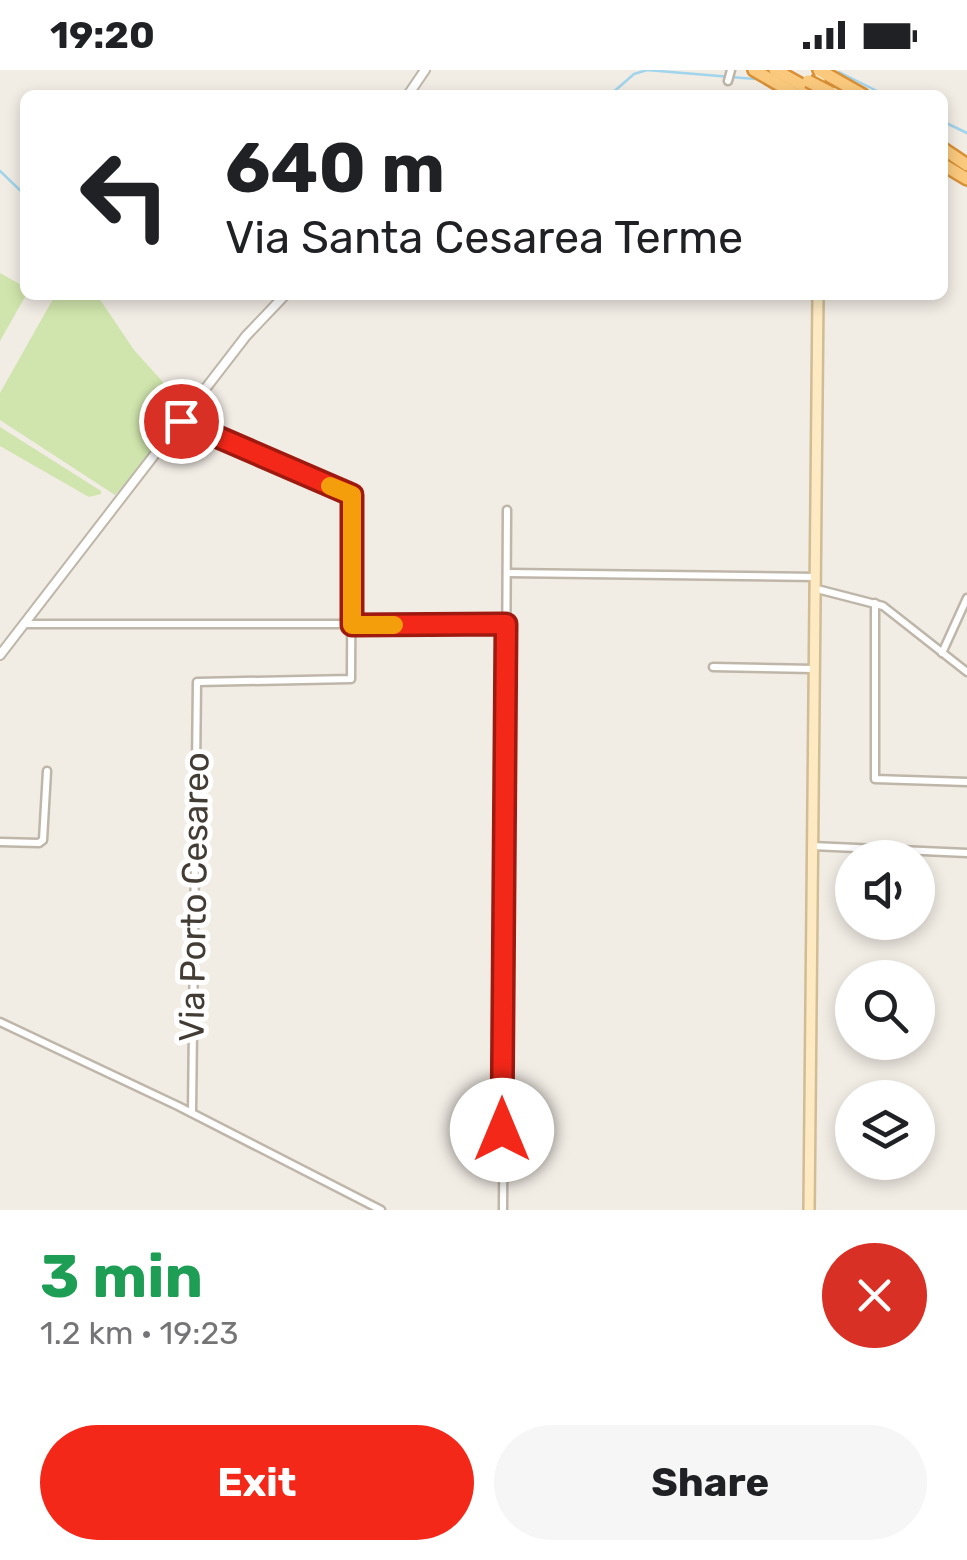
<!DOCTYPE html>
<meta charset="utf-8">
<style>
body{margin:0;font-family:Rubik,sans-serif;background:#f6f6f6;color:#202124;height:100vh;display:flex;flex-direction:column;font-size:38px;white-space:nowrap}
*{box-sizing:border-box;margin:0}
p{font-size:32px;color:#757577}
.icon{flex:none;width:55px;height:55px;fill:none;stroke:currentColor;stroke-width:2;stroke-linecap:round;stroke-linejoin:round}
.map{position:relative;height:1140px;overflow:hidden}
.sheet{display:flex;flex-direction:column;background:#fff;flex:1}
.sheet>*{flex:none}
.guide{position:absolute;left:20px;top:20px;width:928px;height:210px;border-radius:15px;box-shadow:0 5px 15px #0003;background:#fff;color:#202124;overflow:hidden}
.tools{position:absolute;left:835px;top:770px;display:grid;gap:20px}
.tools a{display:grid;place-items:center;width:100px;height:100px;border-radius:50%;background:#fff;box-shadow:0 5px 15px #0003;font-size:50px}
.pin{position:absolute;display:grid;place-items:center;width:85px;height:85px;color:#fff;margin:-42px;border:5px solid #fff;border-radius:50%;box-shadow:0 2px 10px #0007}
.me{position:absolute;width:110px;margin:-55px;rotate:0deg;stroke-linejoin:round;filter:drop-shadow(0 0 8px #0008)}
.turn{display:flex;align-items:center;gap:35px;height:210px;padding:0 40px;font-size:45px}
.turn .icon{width:130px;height:130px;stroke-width:2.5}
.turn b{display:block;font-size:70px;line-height:85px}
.round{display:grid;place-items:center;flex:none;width:105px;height:105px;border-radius:52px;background:#f6f6f6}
.summary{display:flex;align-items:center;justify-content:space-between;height:170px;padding:0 40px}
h1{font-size:60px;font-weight:700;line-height:75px;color:#1e9e55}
.action{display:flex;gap:20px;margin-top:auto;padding:20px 40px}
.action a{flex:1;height:115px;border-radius:60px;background:#f32819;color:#fff;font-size:40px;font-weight:700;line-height:115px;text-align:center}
.action a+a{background:#f6f6f6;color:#202124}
.status{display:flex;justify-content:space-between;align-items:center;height:70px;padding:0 50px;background:#fff;direction:ltr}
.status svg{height:28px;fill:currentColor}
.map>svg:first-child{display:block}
.green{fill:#d0e5ad}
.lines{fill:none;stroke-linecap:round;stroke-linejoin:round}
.stream{stroke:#a1d4ed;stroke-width:2.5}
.minor-casing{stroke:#bfb6aa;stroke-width:11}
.tertiary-casing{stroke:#bfb6aa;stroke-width:12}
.secondary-casing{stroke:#d0bc95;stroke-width:14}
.trunk-casing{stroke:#d89037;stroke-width:16}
.minor{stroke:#fff;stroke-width:6}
.tertiary{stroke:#fff;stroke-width:8}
.secondary{stroke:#fdeac2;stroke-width:9}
.trunk{stroke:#fac97d;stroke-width:11}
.trunk-bridge-casing{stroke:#d89037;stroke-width:16;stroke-linecap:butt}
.trunk-bridge{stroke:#fac97d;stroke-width:11}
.route-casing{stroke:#9e1a10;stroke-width:25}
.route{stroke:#f32819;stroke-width:18}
.slow{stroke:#f59e0b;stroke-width:18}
.labels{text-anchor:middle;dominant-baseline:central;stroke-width:10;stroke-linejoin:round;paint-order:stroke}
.street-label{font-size:35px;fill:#433c34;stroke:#fff}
</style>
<div class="status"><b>19:20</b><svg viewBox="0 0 49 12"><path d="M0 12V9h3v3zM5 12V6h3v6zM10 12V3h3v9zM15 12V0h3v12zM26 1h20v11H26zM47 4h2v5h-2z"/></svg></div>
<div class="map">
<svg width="967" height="1140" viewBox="0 0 967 1140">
<rect width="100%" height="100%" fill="#f1ece4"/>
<g class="green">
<path d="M0,203l25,14 1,8 -26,46z"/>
<path d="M62,225h35l37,55 28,31 13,38 -3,9 -17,15 -17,26 -23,26 -115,-75v-27l53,-94z"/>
<path d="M0,357l101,64v3l-12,3 -89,-51z"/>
</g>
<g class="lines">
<g class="stream">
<path d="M839,2l46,23"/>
<path d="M610,25l24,-21 13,-4 108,9"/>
<path d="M942,51l25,12"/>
<path d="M0,101l25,24"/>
</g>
<g class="minor-casing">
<g id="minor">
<path d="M728,11l3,-11"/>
<path d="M181,351l171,74 -1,184 -154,3 -5,431"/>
<path d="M507,503l309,4"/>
<path d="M817,519l66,17 84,66"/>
<path d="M875,533v176l92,3"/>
<path d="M24,554h483"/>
<path d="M942,583l25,-55"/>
<path d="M713,597l101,2"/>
<path d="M0,772l39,1 4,-3 4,-69"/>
<path d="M812,776l155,7"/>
<path d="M0,952l178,84 203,104"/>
<path d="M503,1140l4,-700"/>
</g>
</g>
<g class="tertiary-casing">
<g id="tertiary">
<path d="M408,25l17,-25"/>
<path d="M0,585l246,-319 39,-41"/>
</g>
</g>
<g class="secondary-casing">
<g id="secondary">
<path d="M820,25v-25"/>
<path d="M809,1140l9,-915"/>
</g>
</g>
<g class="trunk-casing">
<g id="trunk">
<path d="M754,0l43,25"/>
<path d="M775,0l32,18"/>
<path d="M819,0l44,25"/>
<path d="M942,78l25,17"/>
<path d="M942,94l25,15"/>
</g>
</g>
<use href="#minor" class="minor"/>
<use href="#tertiary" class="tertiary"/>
<use href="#secondary" class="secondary"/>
<use href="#trunk" class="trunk"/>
<g class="trunk-bridge-casing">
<path id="trunk-bridge" d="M808,11l23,12"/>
</g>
<use href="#trunk-bridge" class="trunk-bridge"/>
</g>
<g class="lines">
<g class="route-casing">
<path id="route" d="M181,351l171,74v130l154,-1 -4,506"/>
</g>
<use href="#route" class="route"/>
<path class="slow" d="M330,416l22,9v130h42"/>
</g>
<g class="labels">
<g class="street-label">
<text transform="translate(194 827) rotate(-89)">Via Porto Cesareo</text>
</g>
</g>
</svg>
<div class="tools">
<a><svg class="icon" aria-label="sound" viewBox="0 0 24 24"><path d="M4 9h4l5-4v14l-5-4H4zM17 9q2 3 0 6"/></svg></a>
<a><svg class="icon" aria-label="search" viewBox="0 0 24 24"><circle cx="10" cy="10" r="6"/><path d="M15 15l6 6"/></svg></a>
<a><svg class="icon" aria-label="layers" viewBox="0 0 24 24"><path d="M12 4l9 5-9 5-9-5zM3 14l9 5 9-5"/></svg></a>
</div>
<div class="pin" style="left:181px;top:351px;background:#d93025"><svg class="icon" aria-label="arrive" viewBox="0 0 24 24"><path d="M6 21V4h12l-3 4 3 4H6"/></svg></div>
<svg class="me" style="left:502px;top:1060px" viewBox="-20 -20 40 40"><circle r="19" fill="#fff"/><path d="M0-13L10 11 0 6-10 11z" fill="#f32819"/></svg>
<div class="guide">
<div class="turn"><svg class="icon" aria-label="left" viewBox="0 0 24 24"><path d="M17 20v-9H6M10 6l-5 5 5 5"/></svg><div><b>640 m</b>Via Santa Cesarea Terme</div></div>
</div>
</div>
<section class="sheet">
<div class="summary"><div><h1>3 min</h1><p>1.2 km · 19:23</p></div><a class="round" style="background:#d93025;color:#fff"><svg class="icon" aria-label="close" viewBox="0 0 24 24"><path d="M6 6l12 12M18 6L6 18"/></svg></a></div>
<div class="action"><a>Exit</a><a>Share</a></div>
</section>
